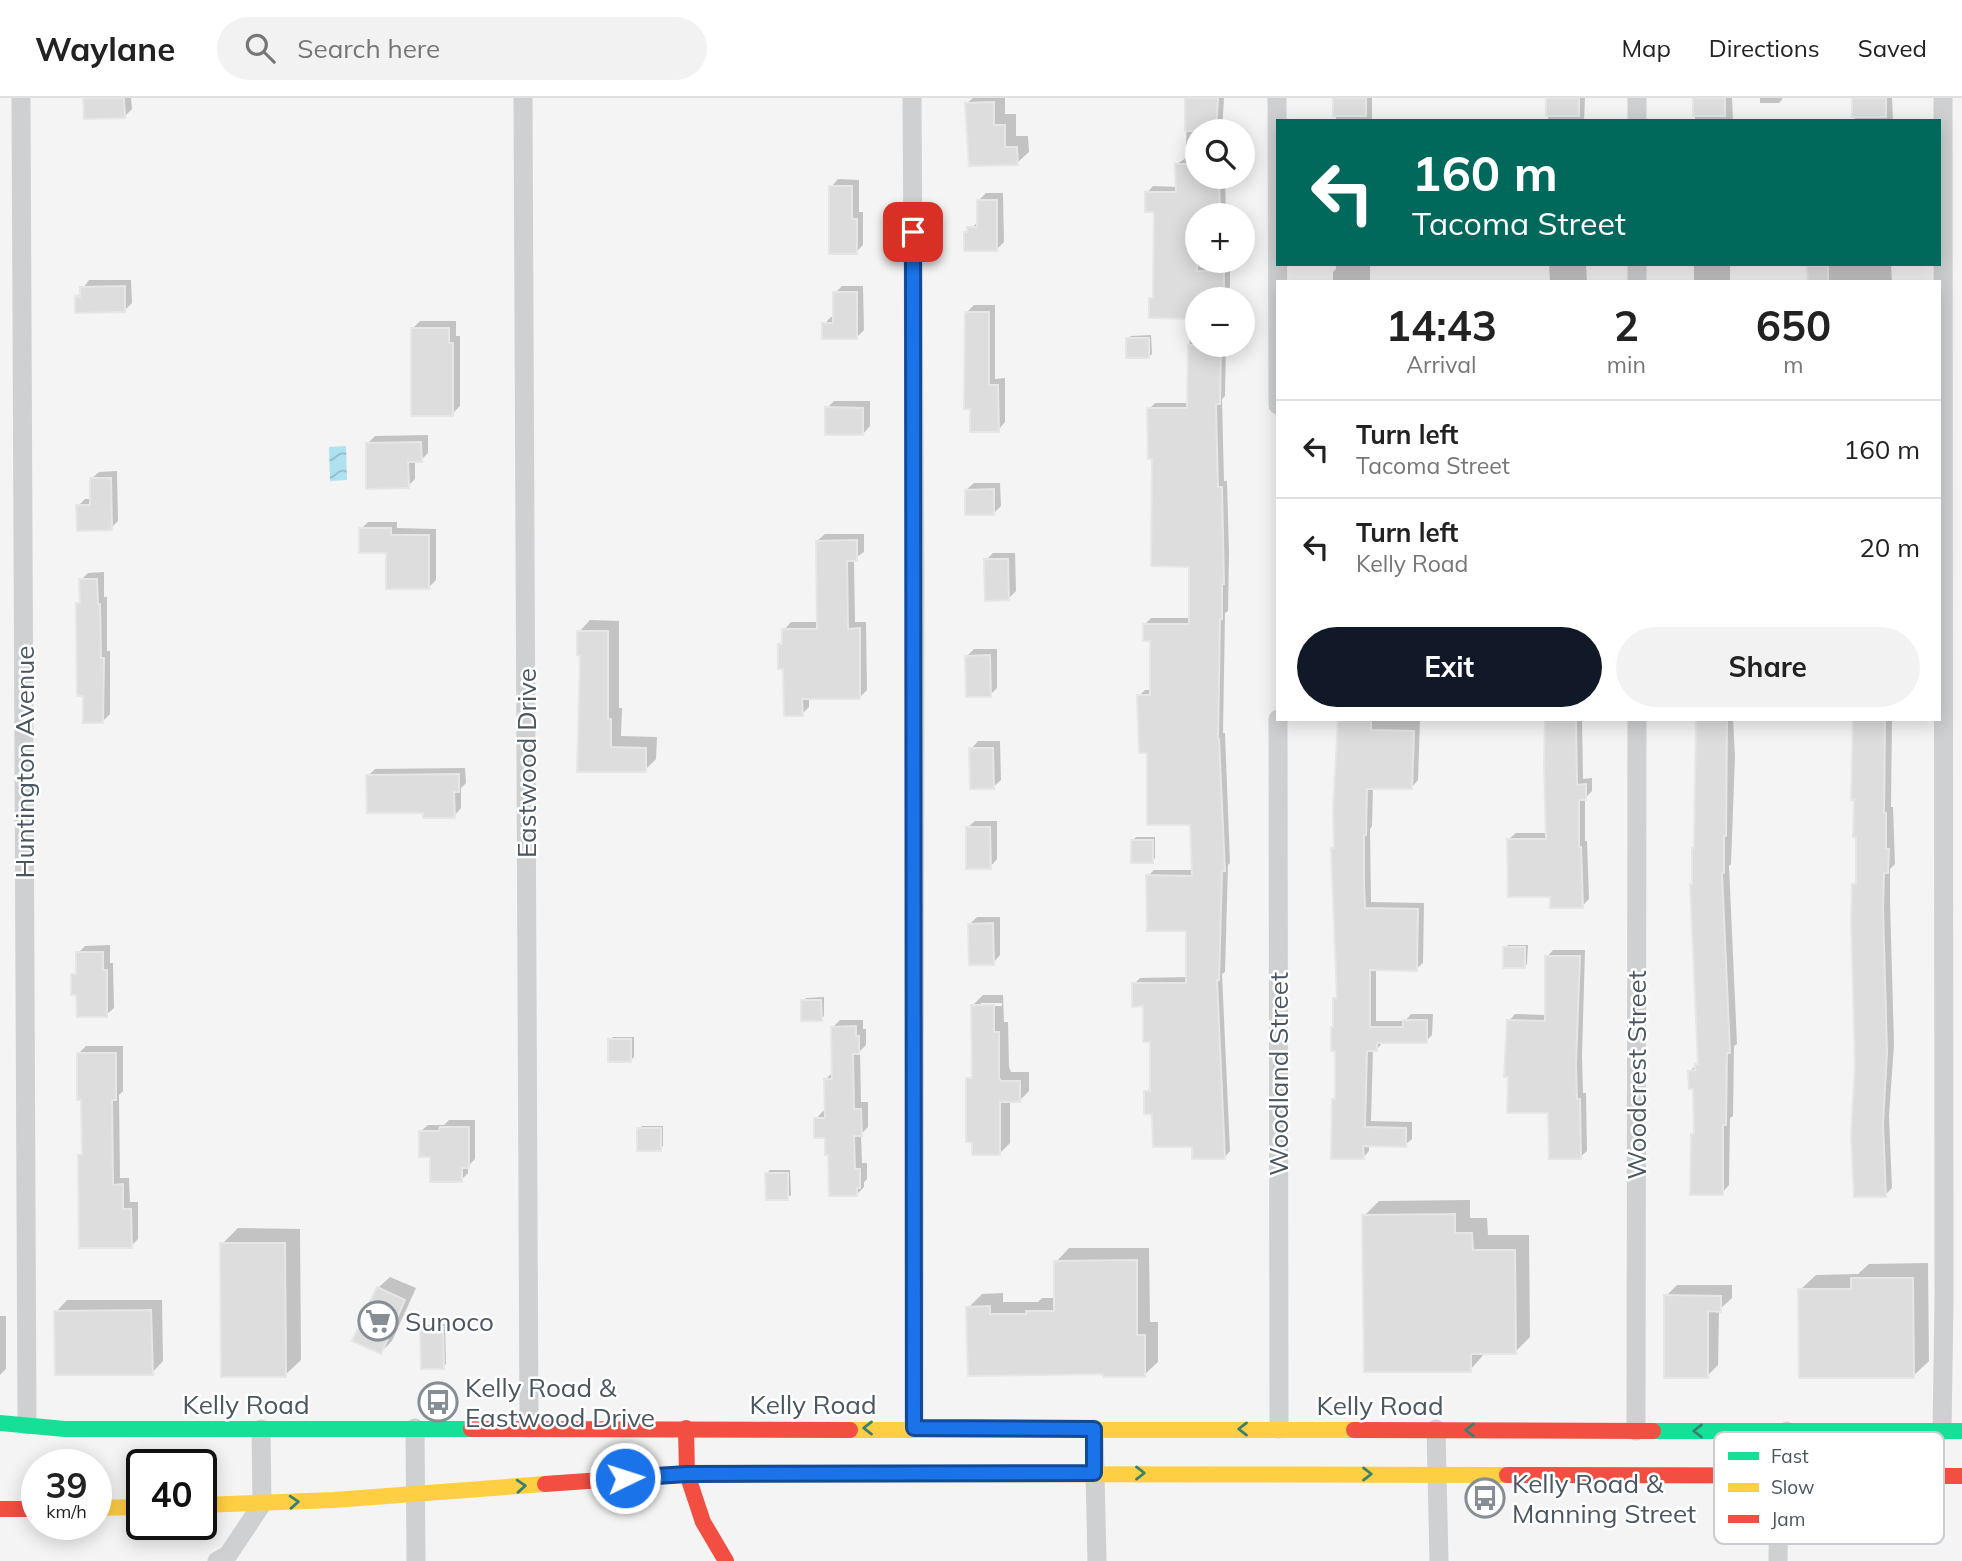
<!DOCTYPE html>
<meta charset="utf-8">
<style>
body{margin:0;font-family:Mulish,sans-serif;background:#f2f2f2;color:#222;height:100vh;display:flex;flex-direction:column;font-size:26px;white-space:nowrap}
*{box-sizing:border-box;margin:0}
p{font-size:23px;color:#767676}
.icon{flex:none;width:38px;height:38px;fill:none;stroke:currentColor;stroke-width:2;stroke-linecap:round;stroke-linejoin:round}
.map{position:relative;flex:1;overflow:hidden}
.sheet{position:absolute;left:1276px;top:182px;width:665px;height:441px;display:flex;flex-direction:column;background:#fff;border-radius:0px;box-shadow:0 4px 18px #0003}
.sheet>*{flex:none}
.banner{position:absolute;left:1276px;top:21px;width:665px;height:147px;border-radius:0px;box-shadow:0 4px 18px #0003;background:#00695c;color:#fff;overflow:hidden}
.tools{position:absolute;left:1185px;top:21px;display:grid;gap:14px}
.tools a{display:grid;place-items:center;width:70px;height:70px;border-radius:50%;background:#fff;box-shadow:0 4px 18px #0003;font-size:35px}
.speed{position:absolute;left:21px;top:1351px;display:flex;gap:14px;font-size:35px;font-weight:700;text-align:center}
.speed>*{display:grid;place-content:center;width:91px;height:91px;border-radius:50%;background:#fff;box-shadow:0 4px 18px #0003;line-height:1}
.speed small{font-size:18px;font-weight:400}
.speed .limit{border:4px solid #111;border-radius:10px;background:#fff;color:#111}
.pin{position:absolute;display:grid;place-items:center;width:60px;height:60px;color:#fff;margin:-30px;border-radius:14px;box-shadow:0 4px 10px #0006}
.me{position:absolute;width:77px;margin:-38px;rotate:86deg;stroke-linejoin:round;filter:drop-shadow(0 0 5px #0008)}
.turn{display:flex;align-items:center;gap:24px;height:147px;padding:0 21px;font-size:32px}
.turn .icon{width:91px;height:91px;stroke-width:2.5}
.turn b{display:block;font-size:49px;line-height:60px}
.eta{display:flex;justify-content:space-evenly;align-items:center;height:119px;text-align:center}
.eta b{font-size:42px;font-weight:700;line-height:49px}
.cta{display:flex;gap:14px;margin-top:auto;padding:14px 21px}
.cta a{flex:1;height:80px;border-radius:42px;background:#111827;color:#fff;font-size:28px;font-weight:700;line-height:80px;text-align:center}
.cta a+a{background:#f2f2f2;color:#222}
ul{padding:0;list-style:none}
li{display:flex;align-items:center;gap:21px;height:98px;padding:0 21px;border-top:2px solid #e0e0e0}
li div{flex:1}
li b{display:block;font-size:26px}
li em{font-style:normal}
header{display:flex;align-items:center;gap:42px;box-sizing:border-box;height:98px;padding:0 35px;background:#fff;border-bottom:2px solid #e0e0e0}
header strong{font-size:33px}
nav{display:flex;gap:38px;margin-inline-start:auto;font-size:24px}
.search{width:490px;height:63px;background:#f2f2f2;display:flex;align-items:center;gap:18px;box-sizing:border-box;padding:0 24px;border-radius:38px;color:#767676;font-size:26px}
.map>svg:first-child{display:block}
.water{fill:url(#water-waves)}
.shadow{fill:#0003;fill-rule:evenodd}
.building{fill:#ddddde;stroke:#e5e6e7;stroke-width:2}
.lines{fill:none;stroke-linecap:round;stroke-linejoin:round}
.street{stroke:#ced0d2;stroke-width:19}
.fast{stroke:#16e098;stroke-width:16}
.slow{stroke:#ffcf43;stroke-width:16}
.jam{stroke:#f24e42;stroke-width:16}
.oneway{stroke:#3a7f72}
.route-casing{stroke:#114b97;stroke-width:18}
.route{stroke:#1a73e8;stroke-width:12}
.labels{text-anchor:middle;dominant-baseline:central;stroke-width:5;stroke-linejoin:round;paint-order:stroke}
.street-label{font-size:26px;fill:#4a5661;stroke:#fff}
.poi-label{font-size:26px;fill:#4a5661;stroke:#fff;text-anchor:start}
.key{fill:#fff;stroke:#c9ccd0;stroke-width:2}
.key-label{font-size:19px;fill:#4a5661}
</style>
<header>
<strong>Waylane</strong>
<div class="search"><svg class="icon" aria-label="search" viewBox="0 0 24 24"><circle cx="10" cy="10" r="6"/><path d="M15 15l6 6"/></svg>Search here</div>
<nav><a>Map</a><a>Directions</a><a>Saved</a></nav>
</header>
<div class="map">
<svg width="1962" height="1463" viewBox="0 0 1962 1463">
<defs>
<pattern id="water-waves" width="16" height="10" patternUnits="userSpaceOnUse" patternTransform="scale(1.75)"><rect width="16" height="10" fill="#aee2f0"/><path d="M0 5q4-4 8 0t8 0" fill="none" stroke="#90bac6"/></pattern>
</defs>
<rect width="100%" height="100%" fill="#f4f4f4"/>
<path class="water" d="M346,348l1,34 -17,1 -1,-34z"/>
<g class="shadow">
<path d="M85,0h46l1,11 -8,8z"/>
<path d="M973,0h32v16h11v22h12l1,16 -12,11 -50,-60z"/>
<path d="M1187,0h37l-2,33h-25v46h28l1,38h-29v46h30v4h3v22l-3,3v9h-30v46h29l-1,51 -3,3 2,82h3l2,72 -1,58 -3,2 -2,120h2l5,130 -2,2 -3,107 -3,2 8,177 -6,7 -30,-13 -41,-32 -7,-21 5,-5v-47l-7,-35 -10,-21 6,-6 48,-1v-48l-40,-53 6,-6h40l-2,-46 -44,-73 -9,-55 6,-6h7v-50l-7,-16 6,-6h40v-53l-37,-108 -5,-48 6,-6h34l1,-86 -40,-18 5,-5v-84l-8,-17 6,-7 24,1v-23l9,-6z"/>
<path d="M1335,0h37v23h-36z"/>
<path d="M1549,0h36l-1,23h-36z"/>
<path d="M1695,0h37l1,23h-38z"/>
<path d="M1760,0h22v2l-3,3h-19z"/>
<path d="M1854,0h38l1,23h-38z"/>
<path d="M838,81l21,1v32h4v33l-7,7 -25,-65z"/>
<path d="M986,95h17l1,49 -7,7 -31,-16 13,-12 -1,-20z"/>
<path d="M1336,166h34v18h-37v-10l3,-3z"/>
<path d="M1549,166h37l1,18h-37z"/>
<rect x="1694" y="166" width="36" height="18"/>
<path d="M1811,166h80l1,18h-83v-16z"/>
<path d="M89,182h42l1,23 -7,7 -48,-13z"/>
<path d="M842,188h21l1,44 -7,7 -33,-13 7,-7h4v-24z"/>
<path d="M974,207h21v74l10,-1v44l-7,8 -26,-23 -6,-94z"/>
<path d="M420,223h36v15h4v70l-8,8 -40,-85z"/>
<path d="M1151,237l1,19 -4,3 -21,-18 4,-3z"/>
<path d="M834,303h36v25l-7,8 -36,-26z"/>
<path d="M428,337v18l-7,7h-6v19l-7,7 -40,-43 7,-7z"/>
<path d="M117,373l1,50 -7,7 -33,-22 7,-7h7l-1,-20 8,-7z"/>
<path d="M974,385h26l1,23 -7,7 -28,-23z"/>
<path d="M368,424h29v6l39,1v51l-7,7 -68,-58z"/>
<path d="M825,436h39v18l-10,7 1,63h11l1,68 -7,7h-51v10l-7,7 -17,-47 -5,-23 4,-3v-11l7,-8h27l-1,-81z"/>
<path d="M993,455h22l1,38 -8,8 -22,-39z"/>
<path d="M104,474v25h3v54h3v63l-7,7 -18,-27 -7,-90 3,-3v-21l7,-7z"/>
<path d="M590,522l29,1v87h3l-1,28 36,1 -1,22 -11,11h-67l4,-116 -3,-22z"/>
<path d="M974,551h23v39l-7,7 -23,-39z"/>
<path d="M1339,621h81l-2,61 -6,7h-39l-1,39 -2,3 1,73 53,1 -1,60 -7,6h-40v52h29l6,-7h22l-1,21 -6,6 -43,1 -6,7h-4l-2,72 41,1v17l-7,6 -36,-1v7l-6,7 -29,-58 3,-3 -3,-98 4,-4 -5,-147 3,-2z"/>
<path d="M1547,621h35l1,60 9,-1v13l-7,7v43h2l2,58 -7,7 -30,-11 -43,-56 7,-6h32z"/>
<path d="M1697,621h36l2,37 -4,108 -2,2 8,178 -3,2 -1,70 -3,2 -1,67 -7,8 -27,-60v-46l-5,-16 10,-10 -6,-178z"/>
<path d="M1855,621h37l-1,88h2l2,57 -5,5v31l4,144 -5,72 3,72 -7,7 -29,-97 -2,-213 4,-4z"/>
<path d="M978,643h22l1,39 -8,7 -22,-38z"/>
<path d="M465,670l1,15 -5,5v20l-7,8 -30,-5 -56,-35 7,-7z"/>
<path d="M975,723h22v38l-7,8 -23,-39z"/>
<path d="M1136,739h19v21l-3,3 -19,-21z"/>
<path d="M977,819h23v38l-7,8 -23,-39z"/>
<path d="M110,847v18h3l1,45 -8,7 -28,-22 -5,-18 5,-5v-17l7,-7z"/>
<path d="M1508,847h20l-1,19 -3,3 -19,-19z"/>
<path d="M1553,852h32l-3,106 1,37h3l1,58 -7,6 -30,-45 -41,-91 6,-7 31,1 1,-58z"/>
<path d="M983,897h20l1,27h4l1,45 2,5h18v19l-10,10h-9v42l-10,10 -32,-74 6,-6 -1,-68zM981,905h21v3h-21z"/>
<path d="M824,899v19l-3,3 -19,-18 4,-3z"/>
<path d="M840,922h23v9h3v16l-6,6 1,51h7v25l-7,7 1,29h5v16l-3,3v5l-7,7 -41,-75 7,-8 3,1v-33l7,-7v-45z"/>
<path d="M613,939h21v20l-3,3 -21,-20z"/>
<path d="M86,948h37v45l-4,4 1,83h9l1,24h8v37l-7,7 -51,-90 4,-4 -6,-98z"/>
<path d="M449,1022h26v39l-7,7v7l-7,7 -29,-25 -12,-23 8,-7h16z"/>
<path d="M642,1028h21v20l-3,3 -21,-20z"/>
<path d="M770,1072h20l1,25 -4,3 -20,-25z"/>
<path d="M1470,1102v18h17l1,17h41l1,102 -15,15h-29l-16,18 -106,-154 15,-15z"/>
<path d="M238,1130l62,1 1,131 -16,15 -63,-131z"/>
<path d="M1069,1150h80l1,74h8v40l-14,13 -39,-3 -137,-64 14,-14 21,-1v9h35l4,-4h14v-36z"/>
<path d="M1928,1165l1,98 -16,15 -113,-86 16,-15 42,-1 11,-10z"/>
<path d="M390,1179l26,11 -24,53 -11,11 -3,-64z"/>
<path d="M1677,1187h55v13l-13,12 -1,55 -11,11 -41,-80z"/>
<path d="M67,1202h95l1,61 -11,12 -96,-61z"/>
<path d="M0,1218h6v53l-6,6z"/>
<path d="M445,1226l1,40 -3,3 -22,-39 4,-3z"/>
</g>
<g class="building">
<path d="M83,0h41l1,20 -41,1z"/>
<path d="M1185,0h33l-2,33h-31z"/>
<rect x="1333" y="0" width="33" height="18"/>
<rect x="1546" y="0" width="33" height="18"/>
<rect x="1693" y="0" width="32" height="18"/>
<rect x="1852" y="0" width="34" height="19"/>
<path d="M994,4v23h11v22h12l1,18 -49,1 -4,-63z"/>
<path d="M1175,66h22v13h22l1,38h-23v56h27v24h-27v24l-48,-1v-20h4l1,-86h-9v-20h31z"/>
<path d="M829,88h23v33h5v35h-28z"/>
<path d="M977,102h20v51h-33v-19h3v-5h10z"/>
<path d="M1807,168h21v16h-20z"/>
<path d="M125,188v26l-50,1v-17l5,1v-10z"/>
<path d="M833,194h24v47h-35v-16h11z"/>
<path d="M965,214h24v73h9l1,47h-29v-23h-6z"/>
<path d="M411,230h38v15h4v73h-42z"/>
<rect x="1126" y="240" width="23" height="20"/>
<path d="M1188,247h33l-1,59h-4l1,47 1,36h4l2,97h-2v35h-2l-2,120h1l6,132h-3l-3,109h-2l8,179h-33v-12h-39l-1,-33h-8v-23h6v-49h-7v-36l-11,1v-24h54v-52h-39l-1,-56 46,1 -2,-51h-43v-72h-8l-2,-58h13v-54h-7v-17h46v-57l-38,-1 1,-107h-4l-1,-51h40z"/>
<path d="M825,309l38,1v27h-38z"/>
<path d="M421,344l1,20h-14l1,26 -43,1v-46z"/>
<path d="M90,380h21l1,52 -35,1 -1,-26h14z"/>
<path d="M994,391v26h-29v-25z"/>
<path d="M359,430h32v7h38v54h-43v-36h-27z"/>
<path d="M857,442v21h-10l1,68 12,-1v71h-58l1,17h-19l-1,-47h-5v-25h4v-15h35l-1,-88z"/>
<path d="M984,461h24l1,41 -24,1z"/>
<path d="M79,481h18l1,25h2l1,54h3l-1,65h-20v-27h-6l-1,-93h4z"/>
<path d="M577,533h31v88h3v28l35,1v24h-69l3,-116 -3,-1z"/>
<path d="M990,557l1,42h-25l-1,-41z"/>
<path d="M1338,621h33v11l43,1 -2,58h-45l-1,46h-2v48l1,25 53,1 -1,62 -47,-1v57h33v-7h24v23h-50v8h-10l-2,76 41,1v19l-43,-1 1,13h-33l1,-60h3v-48h-4v-24h2v-29h4l-6,-150h3l-1,-37z"/>
<path d="M1545,621h31l1,66 9,-1v16h-7v47h2l2,61h-33v-11h-42l-1,-58h39l-2,-75z"/>
<path d="M1696,621h31l-1,117h-2v37h-2l8,180h-3l-1,72h-3v70h-33l1,-61h3l-1,-45h-4l-1,-18 7,-1v-6h3l-8,-180h2v-36h2z"/>
<path d="M1853,621h32l-1,94h2v36h3l-1,24h-4l-1,36 4,143 -4,72 3,73h-32l-3,-61 4,-72 -4,-143 1,-37h4v-47h-3l1,-37h-3z"/>
<path d="M969,650h24l1,41h-24z"/>
<path d="M459,676v18h-5l1,26h-32v-5h-56l-1,-38z"/>
<path d="M966,729h24l1,42h-25z"/>
<rect x="1131" y="742" width="22" height="23"/>
<path d="M993,825l1,42h-25l-1,-41z"/>
<rect x="1503" y="849" width="22" height="21"/>
<path d="M76,854h27v18h4v47h-30l-1,-22h-5v-21h5z"/>
<path d="M1545,858h35l-4,108 1,35h3l1,60h-32l-1,-46h-41l1,-36h-4l3,-57 38,1z"/>
<path d="M801,902h20l1,21h-21z"/>
<path d="M971,907h23v27h5v46l2,3h19v21h-20v53h-28v-13h-6v-64h6z"/>
<path d="M856,928v10h3v18h-6l1,55h7l1,27h-8l1,33h5v19h-3v8h-28l-1,-41h-3v-17h-11v-20h11l-1,-39h8l-1,-52z"/>
<rect x="608" y="941" width="23" height="23"/>
<path d="M77,955h39v47h-4l1,85 10,-1v25h8l1,39h-53l-1,-93h4l-1,-55h-4z"/>
<path d="M440,1029h29v41h-7v14h-32v-25h-11v-26h20z"/>
<rect x="637" y="1030" width="24" height="23"/>
<path d="M765,1075h23v27h-22z"/>
<path d="M1455,1116v19h17l1,17h42l1,104h-45v18h-107l-2,-157z"/>
<path d="M220,1145h65l1,134h-65z"/>
<path d="M1137,1162v75h8v42h-41l-1,-3 -135,2 -2,-69 24,-1v8h36v-3h28v-50z"/>
<path d="M1851,1180h62l1,100h-115l-1,-89h53z"/>
<path d="M377,1189l28,13 -24,54 -29,-13z"/>
<path d="M1664,1197l57,1v16l-13,-1v67h-44z"/>
<path d="M151,1212l2,65h-98l-1,-64z"/>
<path d="M420,1229h23l1,42h-23z"/>
</g>
<g class="lines">
<g class="street">
<path d="M21,0l6,1327"/>
<path d="M523,0l6,1330"/>
<path d="M912,0l3,483 -1,847"/>
<path d="M1277,0l1,307"/>
<path d="M1637,23v-23"/>
<path d="M1637,184v-18"/>
<path d="M1278,621l1,710"/>
<path d="M415,1330l1,133"/>
<path d="M1094,1331l3,132"/>
<path d="M1436,1331l3,132"/>
<path d="M1636,1333l1,-712"/>
<path d="M1942,1333l2,-129 -1,-1204"/>
<path d="M217,1463l11,-6 34,-51 -1,-75"/>
<path d="M1778,1463l1,-86 8,-44"/>
</g>
<g class="fast">
<path d="M0,1325l65,6h406"/>
<path d="M1653,1333h309"/>
</g>
<g class="slow">
<path d="M850,1332h504"/>
<path d="M938,1376l569,1"/>
<path d="M201,1407l133,-5 211,-16"/>
<path d="M96,1410l46,-1"/>
</g>
<g class="jam">
<path d="M686,1330l1,46 16,48 23,39"/>
<path d="M471,1331l379,1"/>
<path d="M1354,1332l299,1"/>
<path d="M1507,1377l455,1"/>
<path d="M545,1386l142,-10h251"/>
<path d="M0,1411h37"/>
</g>
</g>
<defs><path id="oneway-chevron" d="M-2-3.5L2.5 0L-2 3.5" fill="none" stroke-width="1.6" stroke-linecap="round" stroke-linejoin="round" transform="scale(1.75)"/></defs>
<g class="oneway">
<use href="#oneway-chevron" transform="translate(868 1330) rotate(180)"/>
<use href="#oneway-chevron" transform="translate(1243 1331) rotate(-180)"/>
<use href="#oneway-chevron" transform="translate(1470 1332) rotate(-180)"/>
<use href="#oneway-chevron" transform="translate(1698 1333) rotate(-180)"/>
<use href="#oneway-chevron" transform="translate(1140 1375)"/>
<use href="#oneway-chevron" transform="translate(1367 1376)"/>
<use href="#oneway-chevron" transform="translate(521 1388) rotate(-4)"/>
<use href="#oneway-chevron" transform="translate(294 1404) rotate(-4)"/>
</g>
<g class="lines">
<g class="route-casing">
<path id="route" d="M625,1380l62,-4 407,-1v-44l-180,-1 -1,-1196"/>
</g>
<use href="#route" class="route"/>
</g>
<defs>
<g id="supermarket-ring" transform="scale(2.0125)"><circle r="9.5" fill="#fff" stroke="#868d94" stroke-width="1.5"/><path d="M-6-5.5h2.5l.6 2H6L4.5 2H-2.5L-4.4-4H-6ZM-1.5 3.2a1.3 1.3 0 1 0 .1 0ZM3 3.2a1.3 1.3 0 1 0 .1 0Z" fill="#868d94"/></g>
<g id="bus-ring" transform="scale(2.0125)"><circle r="9.5" fill="#fff" stroke="#868d94" stroke-width="1.5"/><path d="M-5-6H5V4H4V6H2V4H-2V6H-4V4H-5ZM-3.5-4V0h7V-4ZM-3.5 1.2v1.5H-2V1.2ZM2 1.2v1.5H3.5V1.2Z" fill="#868d94"/></g>
</defs>
<g fill-rule="evenodd">
<use href="#supermarket-ring" x="378" y="1223"/>
<use href="#bus-ring" x="438" y="1304"/>
<use href="#bus-ring" x="1485" y="1400"/>
</g>
<g class="labels">
<g class="street-label">
<text transform="translate(24 664) rotate(-90)">Huntington Avenue</text>
<text transform="translate(526 665) rotate(-90)">Eastwood Drive</text>
<text transform="translate(1278 976) rotate(-90)">Woodland Street</text>
<text transform="translate(1636 977) rotate(-90)">Woodcrest Street</text>
<text x="246" y="1306">Kelly Road</text>
<text x="813" y="1306">Kelly Road</text>
<text x="1380" y="1307">Kelly Road</text>
</g>
<g class="poi-label">
<text x="405" y="1223">Sunoco</text>
<text x="465" y="1289">Kelly Road &amp;<tspan x="465" dy="30">Eastwood Drive</tspan></text>
<text x="1512" y="1385">Kelly Road &amp;<tspan x="1512" dy="30">Manning Street</tspan></text>
</g>
</g>
<rect x="1714" y="1334" width="230" height="112" rx="10" class="key"/>
<rect x="1728" y="1354" width="31" height="8" fill="#16e098"/>
<rect x="1728" y="1385" width="31" height="9" fill="#ffcf43"/>
<rect x="1728" y="1417" width="31" height="8" fill="#f24e42"/>
<g class="key-label">
<text x="1771" y="1365">Fast</text>
<text x="1771" y="1396">Slow</text>
<text x="1771" y="1428">Jam</text>
</g>
</svg>
<div class="tools">
<a><svg class="icon" aria-label="search" viewBox="0 0 24 24"><circle cx="10" cy="10" r="6"/><path d="M15 15l6 6"/></svg></a>
<a>+</a>
<a>−</a>
</div>
<div class="speed"><div>39<small>km/h</small></div><div class="limit">40</div></div>
<div class="pin" style="left:913px;top:134px;background:#d93025"><svg class="icon" aria-label="arrive" viewBox="0 0 24 24"><path d="M6 21V4h12l-3 4 3 4H6"/></svg></div>
<svg class="me" style="left:625px;top:1380px" viewBox="-20 -20 40 40"><circle r="17" fill="#1a73e8" stroke="#fff" stroke-width="3"/><path d="M0-11L8 9 0 5-8 9z" fill="#fff"/></svg>
<div class="banner">
<div class="turn"><svg class="icon" aria-label="left" viewBox="0 0 24 24"><path d="M17 20v-9H6M10 6l-5 5 5 5"/></svg><div><b>160 m</b>Tacoma Street</div></div>
</div>
<section class="sheet">
<div class="eta">
<div><b>14:43</b><p>Arrival</p></div>
<div><b>2</b><p>min</p></div>
<div><b>650</b><p>m</p></div>
</div>
<ul>
<li><svg class="icon" aria-label="left" viewBox="0 0 24 24"><path d="M17 20v-9H6M10 6l-5 5 5 5"/></svg><div><b>Turn left</b><p>Tacoma Street</p></div><em>160 m</em></li>
<li><svg class="icon" aria-label="left" viewBox="0 0 24 24"><path d="M17 20v-9H6M10 6l-5 5 5 5"/></svg><div><b>Turn left</b><p>Kelly Road</p></div><em>20 m</em></li>
</ul>
<div class="cta"><a>Exit</a><a>Share</a></div>
</section>
</div>
